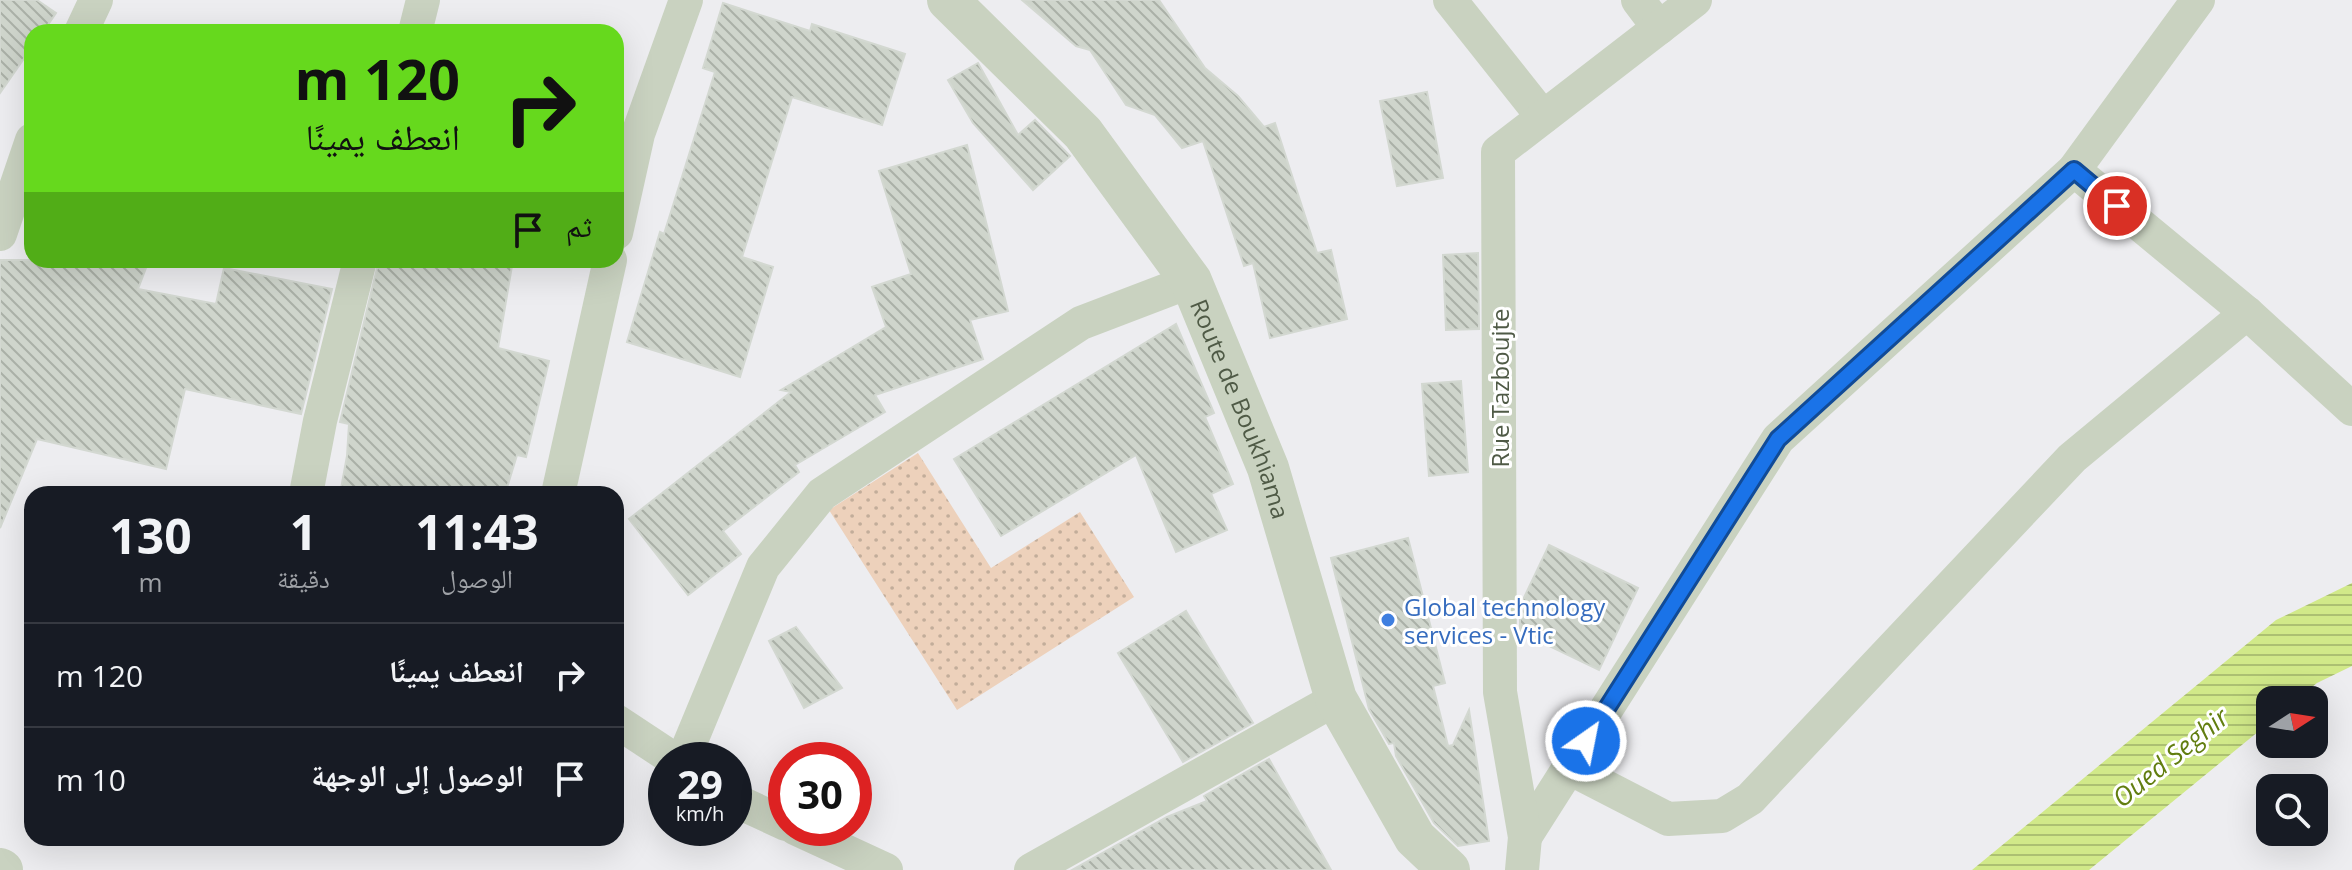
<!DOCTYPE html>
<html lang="ar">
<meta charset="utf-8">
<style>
body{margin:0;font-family:"Open Sans","Noto Naskh Arabic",sans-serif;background:#242831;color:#f1f3f6;direction:rtl;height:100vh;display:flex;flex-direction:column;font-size:30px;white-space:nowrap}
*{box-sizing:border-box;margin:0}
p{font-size:26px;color:#9ea1a6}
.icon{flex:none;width:44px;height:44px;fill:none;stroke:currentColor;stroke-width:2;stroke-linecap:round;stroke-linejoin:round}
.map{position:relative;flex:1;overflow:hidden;direction:ltr}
.side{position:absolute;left:24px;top:486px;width:600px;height:360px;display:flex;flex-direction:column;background:#171b24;border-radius:24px;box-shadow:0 8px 32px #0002;direction:rtl}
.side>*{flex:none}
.top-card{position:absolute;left:24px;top:24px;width:600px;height:244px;border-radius:24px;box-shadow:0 8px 32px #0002;direction:rtl;background:#66d91d;color:#111;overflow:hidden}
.needle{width:52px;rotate:78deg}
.buttons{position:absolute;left:2256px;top:686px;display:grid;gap:16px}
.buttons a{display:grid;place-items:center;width:72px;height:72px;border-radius:16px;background:#171b24;box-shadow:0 8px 32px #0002;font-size:40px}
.speed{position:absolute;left:648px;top:742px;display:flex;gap:16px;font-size:40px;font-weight:700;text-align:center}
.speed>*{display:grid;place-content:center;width:104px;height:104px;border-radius:50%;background:#171b24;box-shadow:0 8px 32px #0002;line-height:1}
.speed small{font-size:20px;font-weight:400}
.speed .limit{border:12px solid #d22;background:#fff;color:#111}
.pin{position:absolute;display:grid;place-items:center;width:68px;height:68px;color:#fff;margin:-34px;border:4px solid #fff;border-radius:50%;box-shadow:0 2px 8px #0007}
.me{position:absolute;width:88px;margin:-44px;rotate:33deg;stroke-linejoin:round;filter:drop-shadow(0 0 6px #0008)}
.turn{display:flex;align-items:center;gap:28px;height:168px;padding:0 32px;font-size:36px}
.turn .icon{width:104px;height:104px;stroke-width:2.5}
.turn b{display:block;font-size:56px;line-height:68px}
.then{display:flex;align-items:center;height:76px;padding:0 32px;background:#0003;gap:16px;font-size:30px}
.eta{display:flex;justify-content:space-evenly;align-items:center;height:136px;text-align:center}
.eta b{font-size:48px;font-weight:700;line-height:56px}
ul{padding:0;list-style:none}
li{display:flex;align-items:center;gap:24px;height:104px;padding:0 32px;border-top:2px solid #363941}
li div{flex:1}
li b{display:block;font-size:30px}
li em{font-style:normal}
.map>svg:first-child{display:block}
.grass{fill:url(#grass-dots)}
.water{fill:url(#water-rules)}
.building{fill:url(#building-back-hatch);stroke:#d3d8d1;stroke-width:2}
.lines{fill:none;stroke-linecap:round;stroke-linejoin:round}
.minor{stroke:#c9d2c0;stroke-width:34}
.tertiary{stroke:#c9d2c0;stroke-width:42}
.route-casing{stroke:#114b97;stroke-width:20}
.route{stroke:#1a73e8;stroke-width:14}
.shop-dot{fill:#3f7fe0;stroke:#fff;stroke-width:3}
.labels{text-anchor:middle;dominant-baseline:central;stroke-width:6;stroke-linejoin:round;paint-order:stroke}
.street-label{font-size:24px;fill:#4f5a46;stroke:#fff}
.shop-label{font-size:24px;fill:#366cbe;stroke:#fff;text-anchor:start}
.water-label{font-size:26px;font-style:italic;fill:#627e10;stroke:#fff}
</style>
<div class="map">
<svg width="2352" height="870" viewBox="0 0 2352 870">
<defs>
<pattern id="grass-dots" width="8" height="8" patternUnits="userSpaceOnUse" patternTransform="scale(2)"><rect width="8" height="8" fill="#edd1bb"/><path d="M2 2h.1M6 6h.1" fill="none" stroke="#c2ad9a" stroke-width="1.8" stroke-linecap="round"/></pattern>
<pattern id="water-rules" width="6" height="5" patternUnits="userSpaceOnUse" patternTransform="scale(2)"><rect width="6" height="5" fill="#d1e989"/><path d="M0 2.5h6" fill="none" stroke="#acc072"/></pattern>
<pattern id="building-back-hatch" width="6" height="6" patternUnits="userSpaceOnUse" patternTransform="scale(2)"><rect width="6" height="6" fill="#cfd5cc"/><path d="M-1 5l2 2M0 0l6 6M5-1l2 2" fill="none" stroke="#aab0a7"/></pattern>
</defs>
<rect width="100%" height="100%" fill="#ededf0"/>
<path class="grass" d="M918,453l73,115 89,-56 54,85 -177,113 -128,-200z"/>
<path class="water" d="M2352,583v83l-35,17 -21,17h-26v22l-181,148h-117l304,-250z"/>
<g class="building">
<path d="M0,0h37l19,13 -13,19h-11v15l-32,46z"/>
<path d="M1022,0h137l46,68 33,28 26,31 11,-4 42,130 14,-3 16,69 -77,19 -17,-75 -9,3 -41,-125 -21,7 -27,-33 -29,-10 -36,-55 -14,-4z"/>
<path d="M723,3l87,28 2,-7 93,30 -23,71 -90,-28 -50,160 31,10 -33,110 -113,-35 33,-110 4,2 51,-162 -12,-4z"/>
<path d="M978,63l40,72 17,-15 35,36 -37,34 -60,-67 -25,-43z"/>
<path d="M1427,92l16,86 -46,8 -17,-85z"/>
<path d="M967,145l41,166 -38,9 13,39 -108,36 10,17 -90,53 4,7 -76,59 18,23 -53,41 -59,-76 162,-127 -10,-2 105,-63 -14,-40 39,-13 -32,-103z"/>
<path d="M1478,253l1,76 -33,1 -3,-75z"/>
<path d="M0,260h149l-11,29 78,15 8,-36 108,21 -31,125 -116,-25 -19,80 -129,-30 -37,89z"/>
<path d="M379,260h134l-15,88 51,13 -23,96 -9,-2 -12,39h-165l7,-38 2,-32 -9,-2z"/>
<path d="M1176,324l38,89 -9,4 28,67 -22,10 16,36 -51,22 -40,-97 -135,81 -47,-77z"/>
<path d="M1461,381l7,91 -39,4 -7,-92z"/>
<path d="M1408,538l37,145 -12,3 15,60 5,-1 16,-35 20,131 -31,5 -24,-23 -38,-67 -2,-13 -5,1 -20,-35 -38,-151z"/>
<path d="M1549,545l89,43 -39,82 -79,-38v-26z"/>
<path d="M1186,611l67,112 -70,39 -65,-109z"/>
<path d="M796,627l46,61 -38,20 -35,-67z"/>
<path d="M1269,759l62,111h-259l95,-53 40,-16 -3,-5z"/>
</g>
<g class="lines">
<g class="minor">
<path d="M1450,0l93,117"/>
<path d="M1638,0l21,28"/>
<path d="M81,32l15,-32"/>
<path d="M415,32l8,-32"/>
<path d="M2074,170l173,143 105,96"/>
<path d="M616,233l22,-99 48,-134"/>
<path d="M0,234l32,-94"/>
<path d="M306,494l14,-73 40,-161"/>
<path d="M558,494l52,-234"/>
<path d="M616,721l59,39"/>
<path d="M683,760l80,-193 59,-73 259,-171 110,-42"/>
<path d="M1569,768l99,51 54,-3 28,-17 322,-341 175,-145"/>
<path d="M734,800l52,24"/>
<path d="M795,828l91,42"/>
<path d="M1525,837l253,-398 296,-269 124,-170"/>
<path d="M1031,870l305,-171"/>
<path d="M1522,870l3,-33 -25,-145 -2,-540 197,-152"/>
</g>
<g class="tertiary">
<path id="s1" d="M948,0l135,133 108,148 77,187 68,231 79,139 34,32"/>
<path d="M0,869l2,1"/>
</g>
</g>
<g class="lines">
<g class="route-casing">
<path id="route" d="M1586,741l192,-302 296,-269 43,36"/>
</g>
<use href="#route" class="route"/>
</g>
<circle class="shop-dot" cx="1388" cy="620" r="8"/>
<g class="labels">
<g class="street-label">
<text transform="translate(1499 388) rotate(-90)">Rue Tazboujte</text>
<text stroke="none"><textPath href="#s1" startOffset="510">Route de Boukhiama</textPath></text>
</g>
<g class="shop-label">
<text x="1404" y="606">Global technology<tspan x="1404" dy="28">services - Vtic</tspan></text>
</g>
<g class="water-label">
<text transform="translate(2170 757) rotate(-39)">Oued Seghir</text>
</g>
</g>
</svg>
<div class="buttons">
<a><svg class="needle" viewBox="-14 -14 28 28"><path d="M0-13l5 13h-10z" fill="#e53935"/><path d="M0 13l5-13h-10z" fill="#9ea1a6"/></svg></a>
<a><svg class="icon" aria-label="search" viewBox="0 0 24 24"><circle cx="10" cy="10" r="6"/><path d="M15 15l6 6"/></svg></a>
</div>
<div class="speed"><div>29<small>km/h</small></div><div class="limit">30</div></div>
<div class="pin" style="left:2117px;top:206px;background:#d93025"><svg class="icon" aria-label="arrive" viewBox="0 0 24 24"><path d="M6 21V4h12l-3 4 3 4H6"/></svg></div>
<svg class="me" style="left:1586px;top:741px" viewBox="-20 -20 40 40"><circle r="17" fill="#1a73e8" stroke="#fff" stroke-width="3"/><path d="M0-11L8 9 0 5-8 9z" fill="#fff"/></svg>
<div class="top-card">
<div class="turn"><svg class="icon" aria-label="right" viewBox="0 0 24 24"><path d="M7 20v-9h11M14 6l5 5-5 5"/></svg><div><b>120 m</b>انعطف يمينًا</div></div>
<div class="then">ثم<svg class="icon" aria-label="arrive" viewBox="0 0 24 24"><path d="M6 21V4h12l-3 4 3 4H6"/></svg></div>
</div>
<section class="side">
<div class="eta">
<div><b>11:43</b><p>الوصول</p></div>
<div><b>1</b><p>دقيقة</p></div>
<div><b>130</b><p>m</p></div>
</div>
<ul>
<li><svg class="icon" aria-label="right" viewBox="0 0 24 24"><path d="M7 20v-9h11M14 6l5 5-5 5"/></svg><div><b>انعطف يمينًا</b></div><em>120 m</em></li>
<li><svg class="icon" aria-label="arrive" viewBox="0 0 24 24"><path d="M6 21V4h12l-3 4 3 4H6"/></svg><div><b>الوصول إلى الوجهة</b></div><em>10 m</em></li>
</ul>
</section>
</div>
